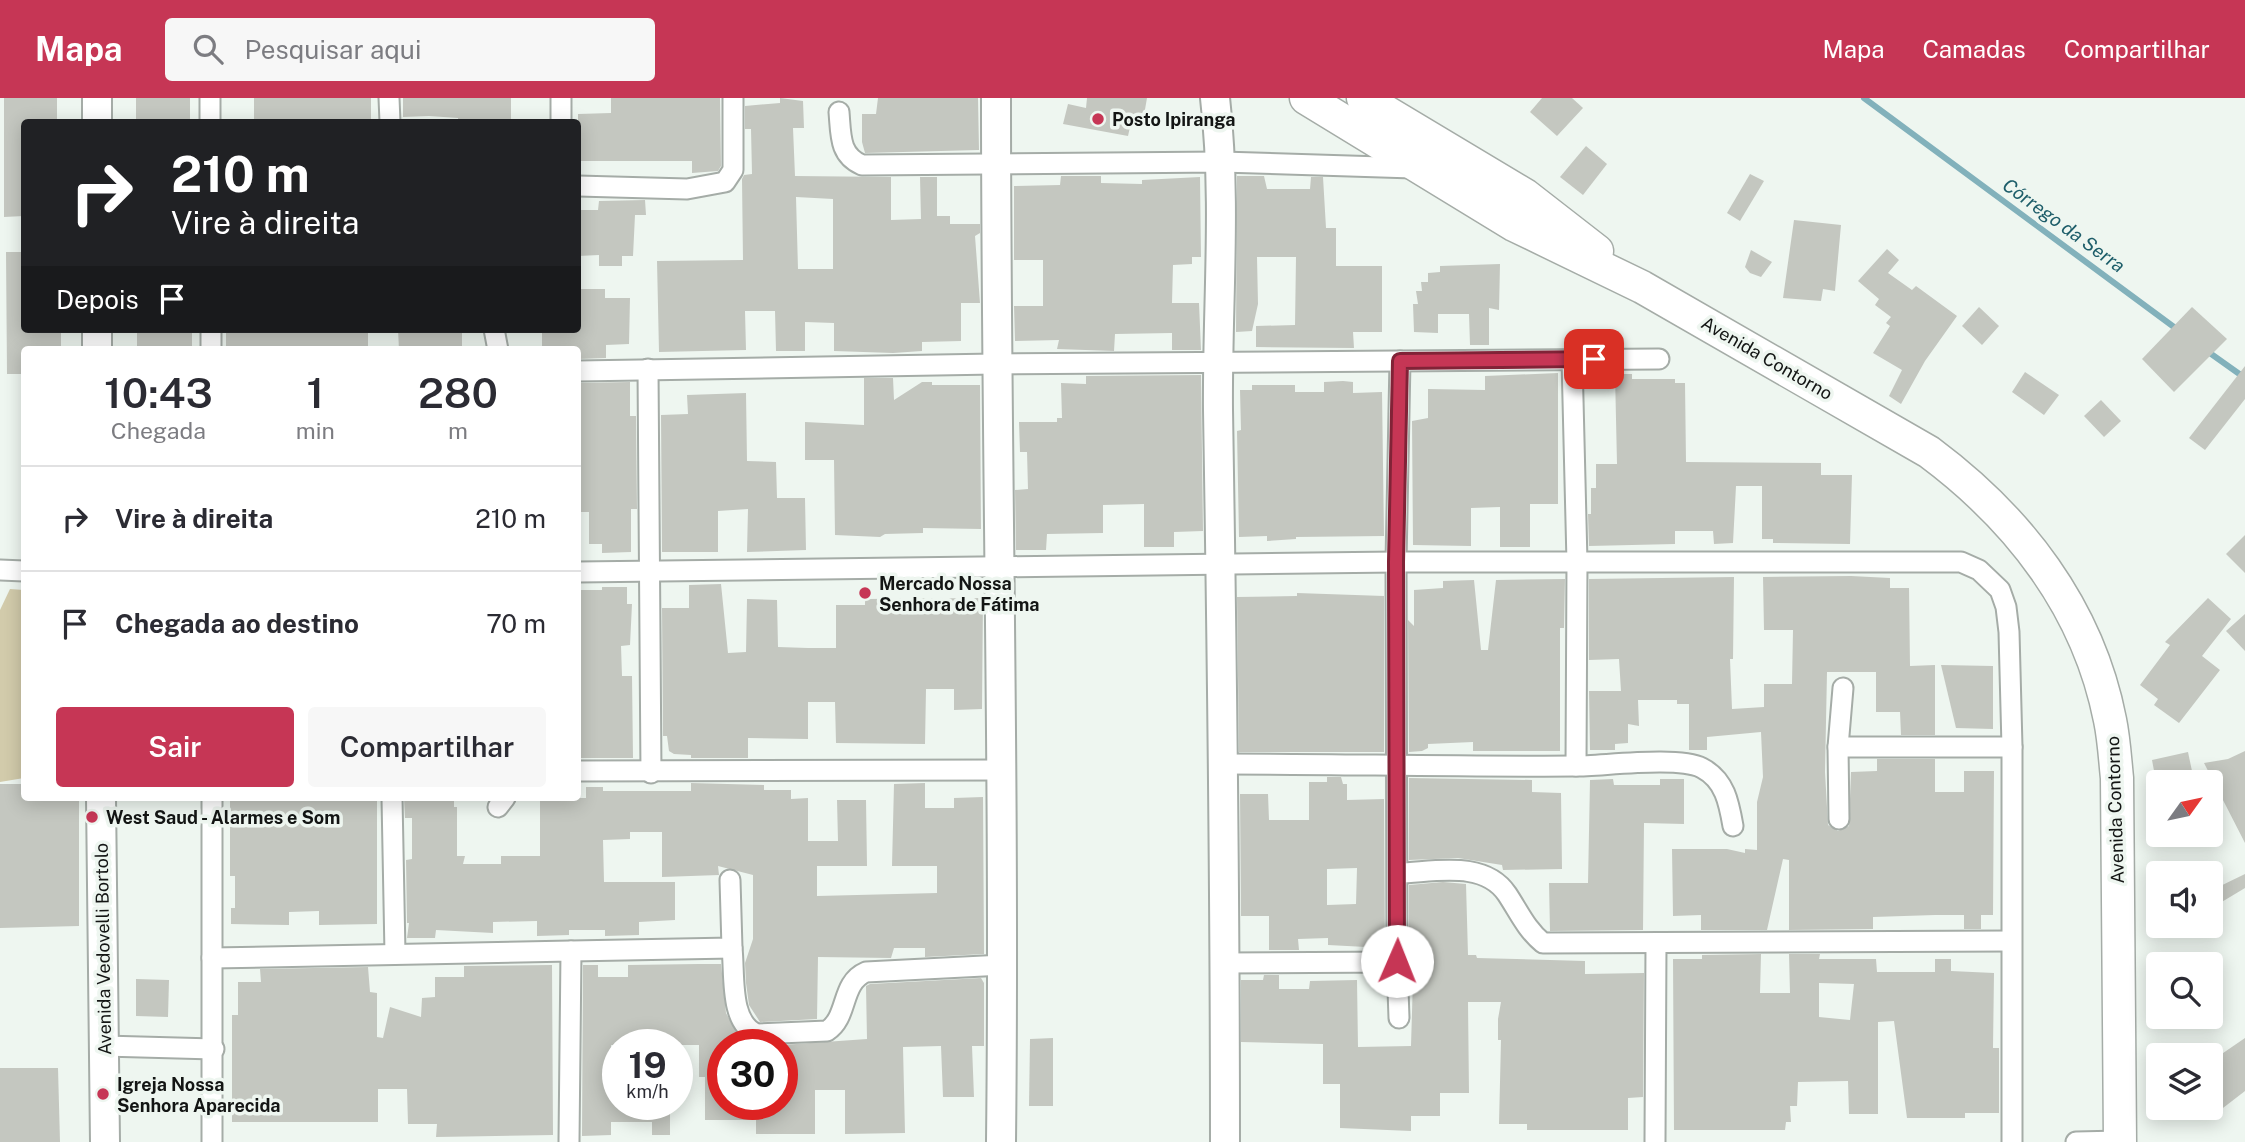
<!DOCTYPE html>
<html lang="pt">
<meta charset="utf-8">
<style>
body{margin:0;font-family:"Public Sans",sans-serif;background:#f7f7f7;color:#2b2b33;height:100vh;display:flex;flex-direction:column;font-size:26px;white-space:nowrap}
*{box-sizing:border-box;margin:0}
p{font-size:23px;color:#7c7c81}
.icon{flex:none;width:38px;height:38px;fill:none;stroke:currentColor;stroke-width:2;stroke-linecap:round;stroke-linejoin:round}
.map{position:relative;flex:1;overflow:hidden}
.side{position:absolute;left:21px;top:248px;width:560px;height:455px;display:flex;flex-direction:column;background:#fff;border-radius:7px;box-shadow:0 4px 18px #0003}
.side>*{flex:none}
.hud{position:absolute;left:21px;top:21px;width:560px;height:214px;border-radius:7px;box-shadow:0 4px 18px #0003;background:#202124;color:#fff;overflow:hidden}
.needle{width:46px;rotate:57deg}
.buttons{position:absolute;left:2146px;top:672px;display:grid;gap:14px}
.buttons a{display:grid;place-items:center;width:77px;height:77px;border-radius:7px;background:#fff;box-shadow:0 4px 18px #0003;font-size:35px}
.speed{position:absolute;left:602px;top:931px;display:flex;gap:14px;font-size:35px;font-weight:700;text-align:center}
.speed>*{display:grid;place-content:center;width:91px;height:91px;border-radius:50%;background:#fff;box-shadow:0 4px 18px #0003;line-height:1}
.speed small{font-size:18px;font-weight:400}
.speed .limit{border:10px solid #d22;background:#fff;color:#111}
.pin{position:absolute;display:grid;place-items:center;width:60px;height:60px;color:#fff;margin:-30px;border-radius:14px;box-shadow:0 4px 10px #0006}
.me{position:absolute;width:77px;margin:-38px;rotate:1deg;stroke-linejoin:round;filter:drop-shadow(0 0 5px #0008)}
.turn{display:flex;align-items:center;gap:24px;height:147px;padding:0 35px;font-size:32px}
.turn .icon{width:91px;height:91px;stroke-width:2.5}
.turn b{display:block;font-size:49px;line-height:60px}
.then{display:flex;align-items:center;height:66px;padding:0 35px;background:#0003;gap:14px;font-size:26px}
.eta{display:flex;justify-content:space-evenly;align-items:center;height:119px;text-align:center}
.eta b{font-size:42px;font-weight:600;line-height:49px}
.action{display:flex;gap:14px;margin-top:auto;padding:14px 35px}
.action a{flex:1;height:80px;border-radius:7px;background:#c63655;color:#fff;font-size:28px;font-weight:600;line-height:80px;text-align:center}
.action a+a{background:#f7f7f7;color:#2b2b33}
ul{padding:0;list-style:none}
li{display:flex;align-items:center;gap:21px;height:105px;padding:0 35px;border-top:2px solid #e1e1e2}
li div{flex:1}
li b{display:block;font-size:26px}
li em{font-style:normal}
header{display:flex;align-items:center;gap:42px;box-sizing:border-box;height:98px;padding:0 35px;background:#c63655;color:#fff}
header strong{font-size:33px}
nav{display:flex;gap:38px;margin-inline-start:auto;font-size:24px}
.search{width:490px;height:63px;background:#f7f7f7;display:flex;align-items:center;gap:18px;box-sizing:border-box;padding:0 24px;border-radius:7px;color:#7c7c81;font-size:26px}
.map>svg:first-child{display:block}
.green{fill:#d2cbab}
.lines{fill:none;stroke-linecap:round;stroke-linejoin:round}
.stream{stroke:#82b1bb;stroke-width:6}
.building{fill:#c4c7c0;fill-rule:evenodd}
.street-casing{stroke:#a5aca7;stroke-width:23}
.secondary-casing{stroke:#a5aca7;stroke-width:32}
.primary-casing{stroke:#a5aca7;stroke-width:35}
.street{stroke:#fff;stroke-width:19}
.secondary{stroke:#fff;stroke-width:28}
.primary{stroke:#fff;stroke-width:32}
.route-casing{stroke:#812337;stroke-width:18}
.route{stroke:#c63655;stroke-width:12}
.poi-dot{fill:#c63655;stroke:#eef6f0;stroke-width:2.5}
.labels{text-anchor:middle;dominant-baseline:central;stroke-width:7;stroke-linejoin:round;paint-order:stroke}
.poi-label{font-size:18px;font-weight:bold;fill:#131514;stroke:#eef6f0;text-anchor:start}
.street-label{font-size:18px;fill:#131514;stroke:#eef6f0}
.water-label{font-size:19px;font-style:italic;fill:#1d5d69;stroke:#eef6f0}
</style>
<header>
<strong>Mapa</strong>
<div class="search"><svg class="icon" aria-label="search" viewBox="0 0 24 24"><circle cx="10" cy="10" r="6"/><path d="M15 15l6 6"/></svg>Pesquisar aqui</div>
<nav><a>Mapa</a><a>Camadas</a><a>Compartilhar</a></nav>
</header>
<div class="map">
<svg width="2245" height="1044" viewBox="0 0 2245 1044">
<rect width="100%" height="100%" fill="#eef6f0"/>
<path class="green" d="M10,491l14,1v188l-24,4v-172z"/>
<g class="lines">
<g class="stream">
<path d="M1864,0l314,232"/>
<path d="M2207,253l38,27"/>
</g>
</g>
<g class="building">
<path d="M4,0h53v24h-33v94l-20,1z"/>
<rect x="136" y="0" width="54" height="24"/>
<rect x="254" y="0" width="117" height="24"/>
<path d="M403,0h108v24h-53v-4l-29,-2 -26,1z"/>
<path d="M611,0h109l1,68 -3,5 -26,2v-12h-114v-47l33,-1z"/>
<path d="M780,0l23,3 1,27h-11l2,48 96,1v43l30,-1 -1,-42h17v39h13v8h30v9l-5,3 5,67h-19v38l-39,1v9l-29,2 -59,-2v-28l-29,-1v29h-29l-1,-40h-30l1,39 -87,2 -2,-91 86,-1 -1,-81 2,-4 8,-1 -1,-45h-6v-23l35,-3zM796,99l37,2v70h-35z"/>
<path d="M878,0h100l1,52 -114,3 -3,-11v-28h14z"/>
<path d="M1087,0h60l-4,23 -11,-3 -4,18 -65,-12 5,-20 18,4z"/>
<path d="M1542,0h30l11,10 -26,28 -27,-24z"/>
<path d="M1586,48l21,18 -24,31 -23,-18z"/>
<path d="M1750,76l14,7 -24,40 -13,-8z"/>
<path d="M1061,78h40v7l41,1v-4l58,-3 1,80h-9v7l-19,1 -1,38h27l2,47h-29v-17l-57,1 -1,17 -57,-2 2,-9 -44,1 -1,-35h29v-46h-29v-74l46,-1z"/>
<path d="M1237,78h27l3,13h43l1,-12h12l3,51h10v38h46v66h-29l1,16 -98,-1v-21l39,-1 1,-68h-39l1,47 -6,27 -16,1z"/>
<path d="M645,102l1,15h-11l-2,41h-11v10h-23v-11l-21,1v-46h20l1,-9z"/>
<path d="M1794,122l47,5 -6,66 -12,-2 -2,12 -38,-3z"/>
<path d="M1887,151l12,11 -11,13 24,17 4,-4 41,30 -32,45 -24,43 -12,-8 13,-26 -29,-17 17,-27 -4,-3 5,-6 -16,-12 4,-6 -21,-18z"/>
<path d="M1751,152l21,12 -11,15 -11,-4 -5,-6z"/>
<path d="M6,154h18v77h37v21h-37v24h-17z"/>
<path d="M1500,166l-1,46 -10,-2v37h-19l-1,-31h-31v19l-24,-1 -1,-28h5l-2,-13h6l-1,-9h7v-9l12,-1v-6z"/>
<path d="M581,191h24v9h25l-1,46 -23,1v13l-28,1v-9h-28l-1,-4h-7v-17h36z"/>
<path d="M1979,209l20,19 -17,19 -20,-19z"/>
<path d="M2192,209l35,32 -53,53 -32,-33z"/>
<rect x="137" y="231" width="55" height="21"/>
<rect x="226" y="231" width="142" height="21"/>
<path d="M398,231h64v21h-63z"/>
<path d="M2245,268v33l-40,51 -16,-12z"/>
<path d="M2025,274l34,23 -15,20 -32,-23z"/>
<path d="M1558,275v131h-28v43h-30v-40l-29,1v38l-58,-1 -1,-124 16,-3v-29l57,1v-14z"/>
<path d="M1615,276h17v5h43v4h10l1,79 135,1v12h31l-2,69 -77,-1v-4h-11v-53h-26l-3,57 -19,1 -1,-13h-38v13l-86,2 -1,-32h3v-26h5v-24h21z"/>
<path d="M1201,277l2,156 -29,1v15h-30v-43l-41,1v28l-56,1 -1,16h-30l-1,-60 13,-1 -1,-37h-7l-1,-30h38v-4h5l-1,-35 25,1v-8z"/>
<path d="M893,280l1,22 28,-18h10v3h48l1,144 -58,-1v5l-38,1 -5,3 -45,-2 -1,-75h-29v-38l59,3v-47z"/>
<path d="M1343,283l10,1v11l29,-1 2,144 -88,1v2l-29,2v-5l-28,1 -2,-106 4,-1 -1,-40h12v-5h43v7h29v-10z"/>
<path d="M630,284v34h6l1,93h-6v43l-29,1v-9h-13v-32h-11v-129z"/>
<path d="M746,295l1,68 29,1 1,36h28l1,52 -59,2 1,-43 -30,2v41h-56l-1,-137 27,-1 -1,-19z"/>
<path d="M2101,302l20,21 -17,16 -20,-21z"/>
<path d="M2245,437v38l-19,-19z"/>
<path d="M1851,478l39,2v10h19l1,78 25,-1v70h-34l-1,-23h-24v-40h-49l-2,100 3,53 10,6 11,-5 2,-54 26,-1v-12h58v33h29v-21h30l-1,144h-12v14h-17v-14h-29l-62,2v12l-84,1v-70l-6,-1 -16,71h-66v-15l-28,1 -1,-67h55l18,4v-4l12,1v-48l6,-25 -2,-45 -54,5v13h-18v-46h-12v-4h-39l1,26 -11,-2v19l-13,1v6h-25l-1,-59h32l-2,-32 -30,1v-81l145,-2 -1,82h-3l2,50 32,-2v-23h28l1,-54h-29l-1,-53z"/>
<path d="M1565,481l-1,49h-4v123h-87v-9l-45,2v4l-6,3 -13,1 -1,-132 6,6v-36l29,-2v-7l31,-1 7,70h7l8,-70z"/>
<path d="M721,486l7,69 18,-1 1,-53 30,1 1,47 30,1h28v-43h29v-6l118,-1 -1,111 -28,1v-21h-28l-1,55 -89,-1 -1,-41h-27v37l-60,-1v20h-57v-3l-17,-1 -5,-3 -2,-15h-4l-1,-128h27v-23z"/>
<path d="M602,489h25v17h5l-2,41 -9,1 1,30h10l1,82h-55v-168h24z"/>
<path d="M1297,495l87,3v156h-145l-2,-155 60,-1z"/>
<path d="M2208,500l23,21 -29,37 18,14 -41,53 -25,-18 4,-6 -18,-14 30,-40 -5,-3z"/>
<path d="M2245,516v37l-19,-20z"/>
<path d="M1941,567l52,1v63l-37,-1z"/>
<path d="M2245,653v92l-41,-80 24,-4z"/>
<path d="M2188,654l4,19 -36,10 -4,-21z"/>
<path d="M1327,679h14l2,7h4v16l37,-1 1,149 -57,-3v-7l-30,1 1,11h-30v-34h-28l-1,-122h28l1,26h40v-38h18zM1357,770l-1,36 -29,1v-36z"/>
<path d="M1409,680l123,2v12l29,1 1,76 -59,1 -1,-5 -44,-7 -49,2z"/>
<path d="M1613,681l1,6h46v-6h24v45l-40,-1 -1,107 -93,1 -1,-48h39l2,-103z"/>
<path d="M691,685l73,2v5h27v9l17,-1v43h30l-1,-41h29l1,66h-50v30l120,-3v-27h-45l2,-82 31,-1v25h29v-10l29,-1 1,157 -59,3v-9h-31l-3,10 -73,-1 -1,62 -57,3 -11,-17 -3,-22 -1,-20 8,-24v-64l-35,-9 1,9 -57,2v-45h-32v7l-27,1 1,42h71v38l-36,2v13l-34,1v-6h-36v5l-32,1v-15l-44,1v11l-57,-3 -1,8h-28l2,-15h-2l-1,-63 6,-1v-41h-7l-1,-20h50v9h3v49h8l-2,8h38v-8h39v-58h46v-11h17v4h88z"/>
<path d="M0,686h24v14h55v128l-79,2z"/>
<path d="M230,700l147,3v123l-58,1v-14l-30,1v13l-58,-1v-16h4v-32h-5z"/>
<path d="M2245,776v14l-35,21v-18z"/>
<path d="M1443,784l23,2 2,71h8l1,3 108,3v13l59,-1 -1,124 -15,1v32h-101v-6h-28l2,-84h-3v-21l3,-17h-33l1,91h-29v23h-29v15l-71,-3v-44h-17v-40l-82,-2v-62h22l1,-5h15v14h30l1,-8 47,-1 1,67 53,-1 2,-67v-27h-4v-67z"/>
<path d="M1761,856l-1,39h30l-1,-39h31l-1,5h57l1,13h58v-13h16v12l43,2 -1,75h6v65h-34v5h-58l-13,-97 -16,1v92h-29l-1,-33 -50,1 -1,24h-7l1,16h-5l-1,8h-111l-1,-171h29v-4zM1819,885l35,1 -4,36 -31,-3z"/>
<path d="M698,866h23l5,49 12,22 14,10h-29v59h59v-59l85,-6 -1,-53 4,-2 111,-6 3,5v63h-12l2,51h-31l-2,-51 -38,1 2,86 -60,1v-44h-30v44h-59v-14h-51v-43h-6v-32h-88v34h7v25h52v31h-18v-13h-41v13l-29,1 1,-171h15v12h30v-12z"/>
<path d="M552,867l1,170 -117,2 1,-13h-29l-1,-35h-29v33h-146v-107h6v-33h23l-1,-13 108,-2 2,25 7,1v44l6,1 7,-31 31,10 1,-19 13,-1v-20h29v-11z"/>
<path d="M136,881l33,1 -1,37 -32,-1z"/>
<path d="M1053,940v68h-24l1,-67z"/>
<path d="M2245,940v53l-35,27v-56z"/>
<path d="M0,970h58l2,74h-60z"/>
</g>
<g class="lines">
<g class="street-casing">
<g id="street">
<path d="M210,0v24"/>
<path d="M389,0l1,24"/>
<path d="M561,0v24"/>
<path d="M839,14c2,23 0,43 23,53l360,-3 191,6"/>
<path d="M578,88l109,3 38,-7 8,-12v-72"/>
<path d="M211,231v21"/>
<path d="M494,231l4,21"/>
<path d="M1572,261l5,203 -1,204"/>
<path d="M648,271l3,404"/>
<path d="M578,273l417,-7 664,-5"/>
<path d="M0,472l24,1"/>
<path d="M578,474l818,-10h565l18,8 21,20 6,17 3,25 3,115v395"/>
<path d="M1843,590l-5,59h174"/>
<path d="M1838,649l1,72"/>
<path d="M1225,666c117,0 233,3 350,2 29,0 103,-10 127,2 23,12 27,35 31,58"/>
<path d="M578,673l424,-1"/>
<path d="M392,700l3,156"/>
<path d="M498,709l7,-9"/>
<path d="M1399,775c36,-1 85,-13 108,21 12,18 19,35 36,49l468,-2"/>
<path d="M732,850c3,26 -3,75 25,86l70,-3c22,-14 13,-48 39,-59l137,-7"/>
<path d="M571,853l161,-3 -2,-68"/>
<path d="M212,860l359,-7 -2,191"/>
<path d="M1397,864l-1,-400 4,-201"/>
<path d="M1225,865l172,-1 2,56"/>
<path d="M104,948l110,3"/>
<path d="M212,1044v-344"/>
<path d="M1655,1044l1,-198"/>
<path d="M2076,1044l44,-1"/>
</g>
</g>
<g class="secondary-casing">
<g id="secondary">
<path d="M97,0v24"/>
<path d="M996,0c0,348 9,696 5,1044"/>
<path d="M1215,0c12,104 2,208 3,312 4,244 7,488 7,732"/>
<path d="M97,231v21"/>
<path d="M101,700l4,344"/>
</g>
</g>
<g class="primary-casing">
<g id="primary">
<path d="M1306,0l208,127 128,62 287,165c90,67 159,156 181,268 4,19 5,39 7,58l3,364"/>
<path d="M1363,0l162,97 72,56"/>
</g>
</g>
<use href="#street" class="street"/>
<use href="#secondary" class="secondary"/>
<use href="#primary" class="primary"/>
</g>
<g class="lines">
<g class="route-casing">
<path id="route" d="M1397,863l-1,-399 4,-201 194,-2"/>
</g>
<use href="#route" class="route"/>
</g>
<g class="poi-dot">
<circle cx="1098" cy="21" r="7"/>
<circle cx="865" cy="495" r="7"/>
<circle cx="92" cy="719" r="7"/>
<circle cx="103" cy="996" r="7"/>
</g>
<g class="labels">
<g class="poi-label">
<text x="1112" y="21">Posto Ipiranga</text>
<text x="879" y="485">Mercado Nossa<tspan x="879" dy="21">Senhora de Fátima</tspan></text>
<text x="106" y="719">West Saud - Alarmes e Som</text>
<text x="117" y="986">Igreja Nossa<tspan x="117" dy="21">Senhora Aparecida</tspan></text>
</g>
<g class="street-label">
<text transform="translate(1767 260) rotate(30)">Avenida Contorno</text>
<text transform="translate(2115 712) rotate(-92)">Avenida Contorno</text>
<text transform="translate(103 851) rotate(-91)">Avenida Vedovelli Bortolo</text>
</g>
<g class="water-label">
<text transform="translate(2064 127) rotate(36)">Córrego da Serra</text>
</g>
</g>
</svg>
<div class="buttons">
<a><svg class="needle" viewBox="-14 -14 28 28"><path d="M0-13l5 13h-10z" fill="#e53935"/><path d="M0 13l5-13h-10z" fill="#7c7c81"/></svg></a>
<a><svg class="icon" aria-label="sound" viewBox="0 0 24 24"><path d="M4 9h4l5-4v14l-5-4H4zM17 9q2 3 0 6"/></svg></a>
<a><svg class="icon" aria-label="search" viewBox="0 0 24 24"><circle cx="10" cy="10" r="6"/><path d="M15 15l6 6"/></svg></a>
<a><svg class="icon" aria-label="layers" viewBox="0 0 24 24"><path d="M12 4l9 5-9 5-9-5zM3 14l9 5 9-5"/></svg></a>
</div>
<div class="speed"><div>19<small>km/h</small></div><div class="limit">30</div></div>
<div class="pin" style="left:1594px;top:261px;background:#d93025"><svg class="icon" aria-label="arrive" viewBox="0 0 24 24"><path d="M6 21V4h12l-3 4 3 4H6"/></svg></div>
<svg class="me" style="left:1397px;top:863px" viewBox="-20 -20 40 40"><circle r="19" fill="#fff"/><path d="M0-13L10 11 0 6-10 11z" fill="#c63655"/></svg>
<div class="hud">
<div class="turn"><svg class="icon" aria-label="right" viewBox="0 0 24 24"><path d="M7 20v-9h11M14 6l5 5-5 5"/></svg><div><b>210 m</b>Vire à direita</div></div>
<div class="then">Depois<svg class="icon" aria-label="arrive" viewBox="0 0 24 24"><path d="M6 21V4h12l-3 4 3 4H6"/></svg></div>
</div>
<section class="side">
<div class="eta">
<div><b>10:43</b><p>Chegada</p></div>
<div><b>1</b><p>min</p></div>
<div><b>280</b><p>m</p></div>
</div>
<ul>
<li><svg class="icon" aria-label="right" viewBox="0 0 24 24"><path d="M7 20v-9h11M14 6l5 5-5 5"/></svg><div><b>Vire à direita</b></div><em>210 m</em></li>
<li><svg class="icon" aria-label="arrive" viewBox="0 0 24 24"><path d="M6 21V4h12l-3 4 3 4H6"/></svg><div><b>Chegada ao destino</b></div><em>70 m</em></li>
</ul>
<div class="action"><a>Sair</a><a>Compartilhar</a></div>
</section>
</div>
